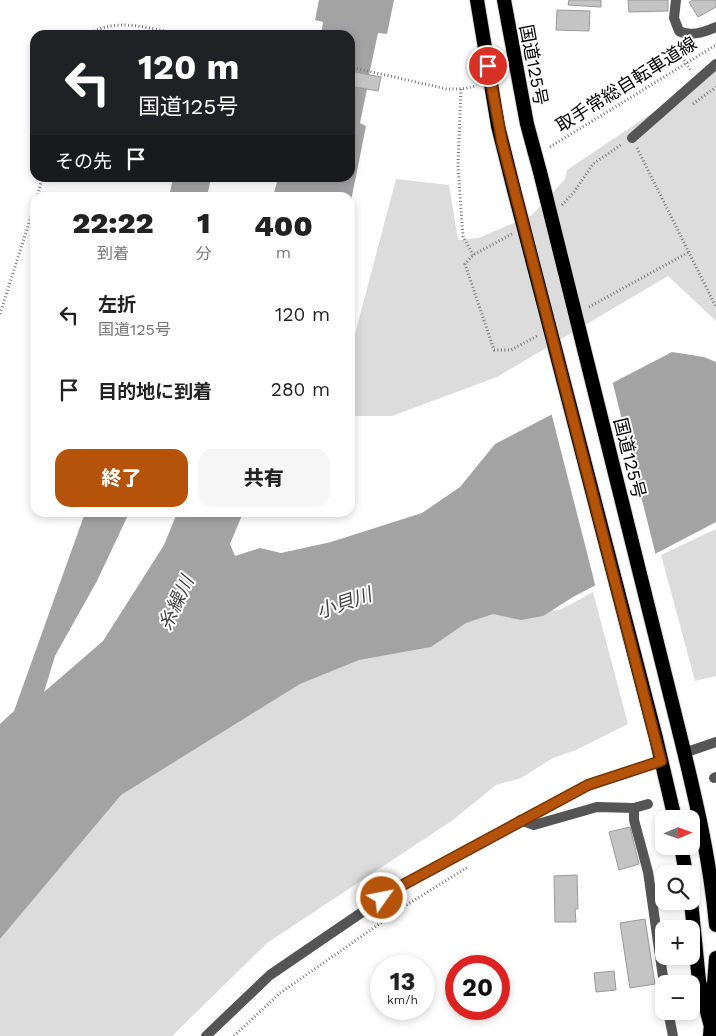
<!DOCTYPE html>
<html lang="ja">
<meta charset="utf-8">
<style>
body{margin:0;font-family:"Work Sans","Noto Sans JP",sans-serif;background:#f6f6f6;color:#222;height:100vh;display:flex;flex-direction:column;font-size:19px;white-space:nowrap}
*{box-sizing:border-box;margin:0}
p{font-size:16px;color:#767676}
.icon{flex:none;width:28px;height:28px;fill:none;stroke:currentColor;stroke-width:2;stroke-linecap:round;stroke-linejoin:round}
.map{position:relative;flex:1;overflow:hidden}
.drawer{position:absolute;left:30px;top:192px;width:325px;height:325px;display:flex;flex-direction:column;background:#fff;border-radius:15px;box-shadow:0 2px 8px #0003}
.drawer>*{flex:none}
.hud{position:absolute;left:30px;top:30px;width:325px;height:152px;border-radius:15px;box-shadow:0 2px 8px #0003;background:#202124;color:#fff;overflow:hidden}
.needle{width:32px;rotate:88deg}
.fabs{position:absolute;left:655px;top:810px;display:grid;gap:10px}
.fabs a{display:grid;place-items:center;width:45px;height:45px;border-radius:10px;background:#fff;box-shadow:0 2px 8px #0003;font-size:25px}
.speed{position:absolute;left:370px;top:955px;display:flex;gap:10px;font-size:25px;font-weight:700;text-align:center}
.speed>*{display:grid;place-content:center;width:65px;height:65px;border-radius:50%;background:#fff;box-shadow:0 2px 8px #0003;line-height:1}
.speed small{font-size:12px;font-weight:400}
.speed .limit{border:8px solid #d22;background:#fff;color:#111}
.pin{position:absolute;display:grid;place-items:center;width:42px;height:42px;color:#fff;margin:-21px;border:2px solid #fff;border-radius:50%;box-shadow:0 1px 5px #0007}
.me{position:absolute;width:55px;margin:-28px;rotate:57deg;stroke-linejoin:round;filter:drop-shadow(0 0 4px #0008)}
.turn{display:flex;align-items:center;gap:18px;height:105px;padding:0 25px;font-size:22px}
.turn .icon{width:65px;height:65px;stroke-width:2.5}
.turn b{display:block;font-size:35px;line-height:42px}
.then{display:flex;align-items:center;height:48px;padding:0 25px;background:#0003;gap:10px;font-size:19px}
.eta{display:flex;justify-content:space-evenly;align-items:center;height:85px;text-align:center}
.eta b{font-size:30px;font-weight:800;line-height:35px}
.action{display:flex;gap:10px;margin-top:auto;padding:10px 25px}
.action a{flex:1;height:58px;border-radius:15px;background:#b45309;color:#fff;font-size:20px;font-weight:800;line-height:58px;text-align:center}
.action a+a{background:#f6f6f6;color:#222}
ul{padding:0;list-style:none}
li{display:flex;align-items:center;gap:15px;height:75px;padding:0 25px}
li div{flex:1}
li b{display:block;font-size:19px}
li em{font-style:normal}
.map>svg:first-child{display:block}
.green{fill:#dcdcdc}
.water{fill:#a3a3a3}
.pier{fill:#fff}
.building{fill:#c4c4c4;stroke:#999}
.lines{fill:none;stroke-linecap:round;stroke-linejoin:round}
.trunk-casing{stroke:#dbdbdb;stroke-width:16}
.path{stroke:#777;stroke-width:3;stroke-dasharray:1 2.5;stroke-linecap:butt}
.service{stroke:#555;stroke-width:10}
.trunk{stroke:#000;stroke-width:14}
.trunk-bridge-casing{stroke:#dbdbdb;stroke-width:16;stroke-linecap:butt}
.trunk-bridge{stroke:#000;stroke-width:14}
.route-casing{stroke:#753606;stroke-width:12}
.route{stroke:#b45309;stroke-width:9}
.labels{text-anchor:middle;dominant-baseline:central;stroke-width:4;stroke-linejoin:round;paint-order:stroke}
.street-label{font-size:18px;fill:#000;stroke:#fff}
.water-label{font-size:19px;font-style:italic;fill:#444;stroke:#fff}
</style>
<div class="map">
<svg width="716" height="1036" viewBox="0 0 716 1036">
<rect width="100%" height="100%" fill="#fff"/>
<g class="green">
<path d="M716,70v251l-48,-45 -171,101 -105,39h-42v-63l46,-174 53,6 9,55 21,-2 53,-23 33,-36 2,-9z"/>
<path d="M716,529v147l-21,5 -34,-126z"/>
<path d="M593,592l35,132 -52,26 -23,8 -32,20 -25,7 -43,35 -186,123 -95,93h-172v-117l86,-104 160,-126 236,-79 54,1 24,-1z"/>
</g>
<g class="water">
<path d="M319,0h75l-7,34 -9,-1 -9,42 -19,-4v-36h-29l2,-13 -8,-2z"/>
<path d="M350,86l17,3 -7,34 6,3 -16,80v-8l-77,-1 5,-19h72z"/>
<path d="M173,178h38l-4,19h-38z"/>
<path d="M672,352l32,5 12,5v160l-143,75 -30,19 -22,4 -28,-6 -27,9 -35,24 -72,13 -59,24 -179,111 -121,144v-215l14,-13 71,-198h44l-32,68 -42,75 -11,36 59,-51 61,-96 13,-32h66l-13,31 5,12 25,-8 21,5 50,-11 91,-29 38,-26 35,-43z"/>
</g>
<path class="pier" d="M612,380l44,176 -60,32 -45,-176z"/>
<g class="building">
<path d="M569,0h32v7l-33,-2z"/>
<path d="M628,0h40v11l-39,1z"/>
<path d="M693,0h23v7l-18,10 -9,-15z"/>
<path d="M557,10l33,1 -1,20 -33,-1z"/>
<path d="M350,71l31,6 -3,14 -28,-5z"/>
<path d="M630,827l9,37 -20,6 -10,-38z"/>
<path d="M577,875l1,34h-3l1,13h-21l-1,-46z"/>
<path d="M645,919l10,65 -25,4 -10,-65z"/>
<path d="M614,971l2,19 -20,2 -2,-19z"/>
</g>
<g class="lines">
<g class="trunk-casing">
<g id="trunk">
<path d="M477,0l21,126 16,64"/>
<path d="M504,0l23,124 13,48"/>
<path d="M679,731c16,65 31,127 37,194"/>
<path d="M656,738l19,81"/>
<path d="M681,846l5,28"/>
<path d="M691,901l8,80 11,42"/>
<path d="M710,1036l6,-78"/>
</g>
</g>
<g class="path">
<path d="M88,35c27,-19 64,-6 95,0"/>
<path d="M677,48l14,23"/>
<path d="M350,67l97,22h14l16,-3"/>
<path d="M461,89l-3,76 3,44 2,27 10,19"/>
<path d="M693,104l23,-17"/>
<path d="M550,147l166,-102"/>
<path d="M637,148l79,159"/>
<path d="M37,198l5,-20"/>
<path d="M562,205l12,-13 19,-28 29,-20"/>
<path d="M512,234l-39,21 -8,9 29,86h17l26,-14"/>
<path d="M589,307l100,-55"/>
<path d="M0,314l35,-110"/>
<path d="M234,1036l46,-43 128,-89 60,-37"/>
</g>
<g class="service">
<path d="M676,0l-2,18 5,13c11,6 26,1 37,-4"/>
<path d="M632,138l84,-74"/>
<path d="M684,753l32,-11"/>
<path d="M714,778l2,-1"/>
<path d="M634,808v12l14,52 16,112"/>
<path d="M520,820l14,5 63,-18 37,1 14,-4"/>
<path d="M668,1011l5,25"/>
<path d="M206,1036l64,-61 129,-88 189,-102 73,-24"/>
</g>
<use href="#trunk" class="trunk"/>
<g class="trunk-bridge-casing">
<g id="trunk-bridge">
<path d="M540,172l139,559"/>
<path d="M514,190l142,548"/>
</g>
</g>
<use href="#trunk-bridge" class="trunk-bridge"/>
</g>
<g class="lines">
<g class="route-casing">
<path id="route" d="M382,898l17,-11 189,-102 73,-24 -159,-619 -14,-76"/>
</g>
<use href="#route" class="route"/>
</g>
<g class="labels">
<g class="street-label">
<text transform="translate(534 65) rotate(79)">国道125号</text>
<text transform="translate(626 84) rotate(-32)">取手常総自転車道線</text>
<text transform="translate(630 458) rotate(76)">国道125号</text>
</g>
<g class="water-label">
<text transform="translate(176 603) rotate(-65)">糸繰川</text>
<text transform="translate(344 603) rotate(-19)">小貝川</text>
</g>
</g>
</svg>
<div class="fabs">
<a><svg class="needle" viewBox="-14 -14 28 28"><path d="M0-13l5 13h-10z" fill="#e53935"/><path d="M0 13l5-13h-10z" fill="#767676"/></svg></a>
<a><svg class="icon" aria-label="search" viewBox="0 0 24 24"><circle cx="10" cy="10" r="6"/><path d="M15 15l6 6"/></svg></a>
<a>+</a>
<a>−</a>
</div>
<div class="speed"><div>13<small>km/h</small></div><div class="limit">20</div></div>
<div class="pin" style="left:488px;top:66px;background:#d93025"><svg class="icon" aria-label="arrive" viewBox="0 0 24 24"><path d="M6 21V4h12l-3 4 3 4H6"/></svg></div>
<svg class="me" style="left:382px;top:898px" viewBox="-20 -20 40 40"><circle r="17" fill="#b45309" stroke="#fff" stroke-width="3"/><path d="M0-11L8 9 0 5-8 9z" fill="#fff"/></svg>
<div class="hud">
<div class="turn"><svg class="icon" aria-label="left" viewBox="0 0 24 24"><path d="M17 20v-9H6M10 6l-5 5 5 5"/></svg><div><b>120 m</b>国道125号</div></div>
<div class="then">その先<svg class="icon" aria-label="arrive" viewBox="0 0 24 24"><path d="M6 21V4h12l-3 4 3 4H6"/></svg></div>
</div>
<section class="drawer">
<div class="eta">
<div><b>22:22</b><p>到着</p></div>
<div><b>1</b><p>分</p></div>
<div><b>400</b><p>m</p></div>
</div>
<ul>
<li><svg class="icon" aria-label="left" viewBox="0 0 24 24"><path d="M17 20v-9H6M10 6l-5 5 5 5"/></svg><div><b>左折</b><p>国道125号</p></div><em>120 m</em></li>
<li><svg class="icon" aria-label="arrive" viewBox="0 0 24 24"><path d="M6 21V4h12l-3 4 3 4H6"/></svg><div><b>目的地に到着</b></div><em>280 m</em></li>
</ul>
<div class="action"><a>終了</a><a>共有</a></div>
</section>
</div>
